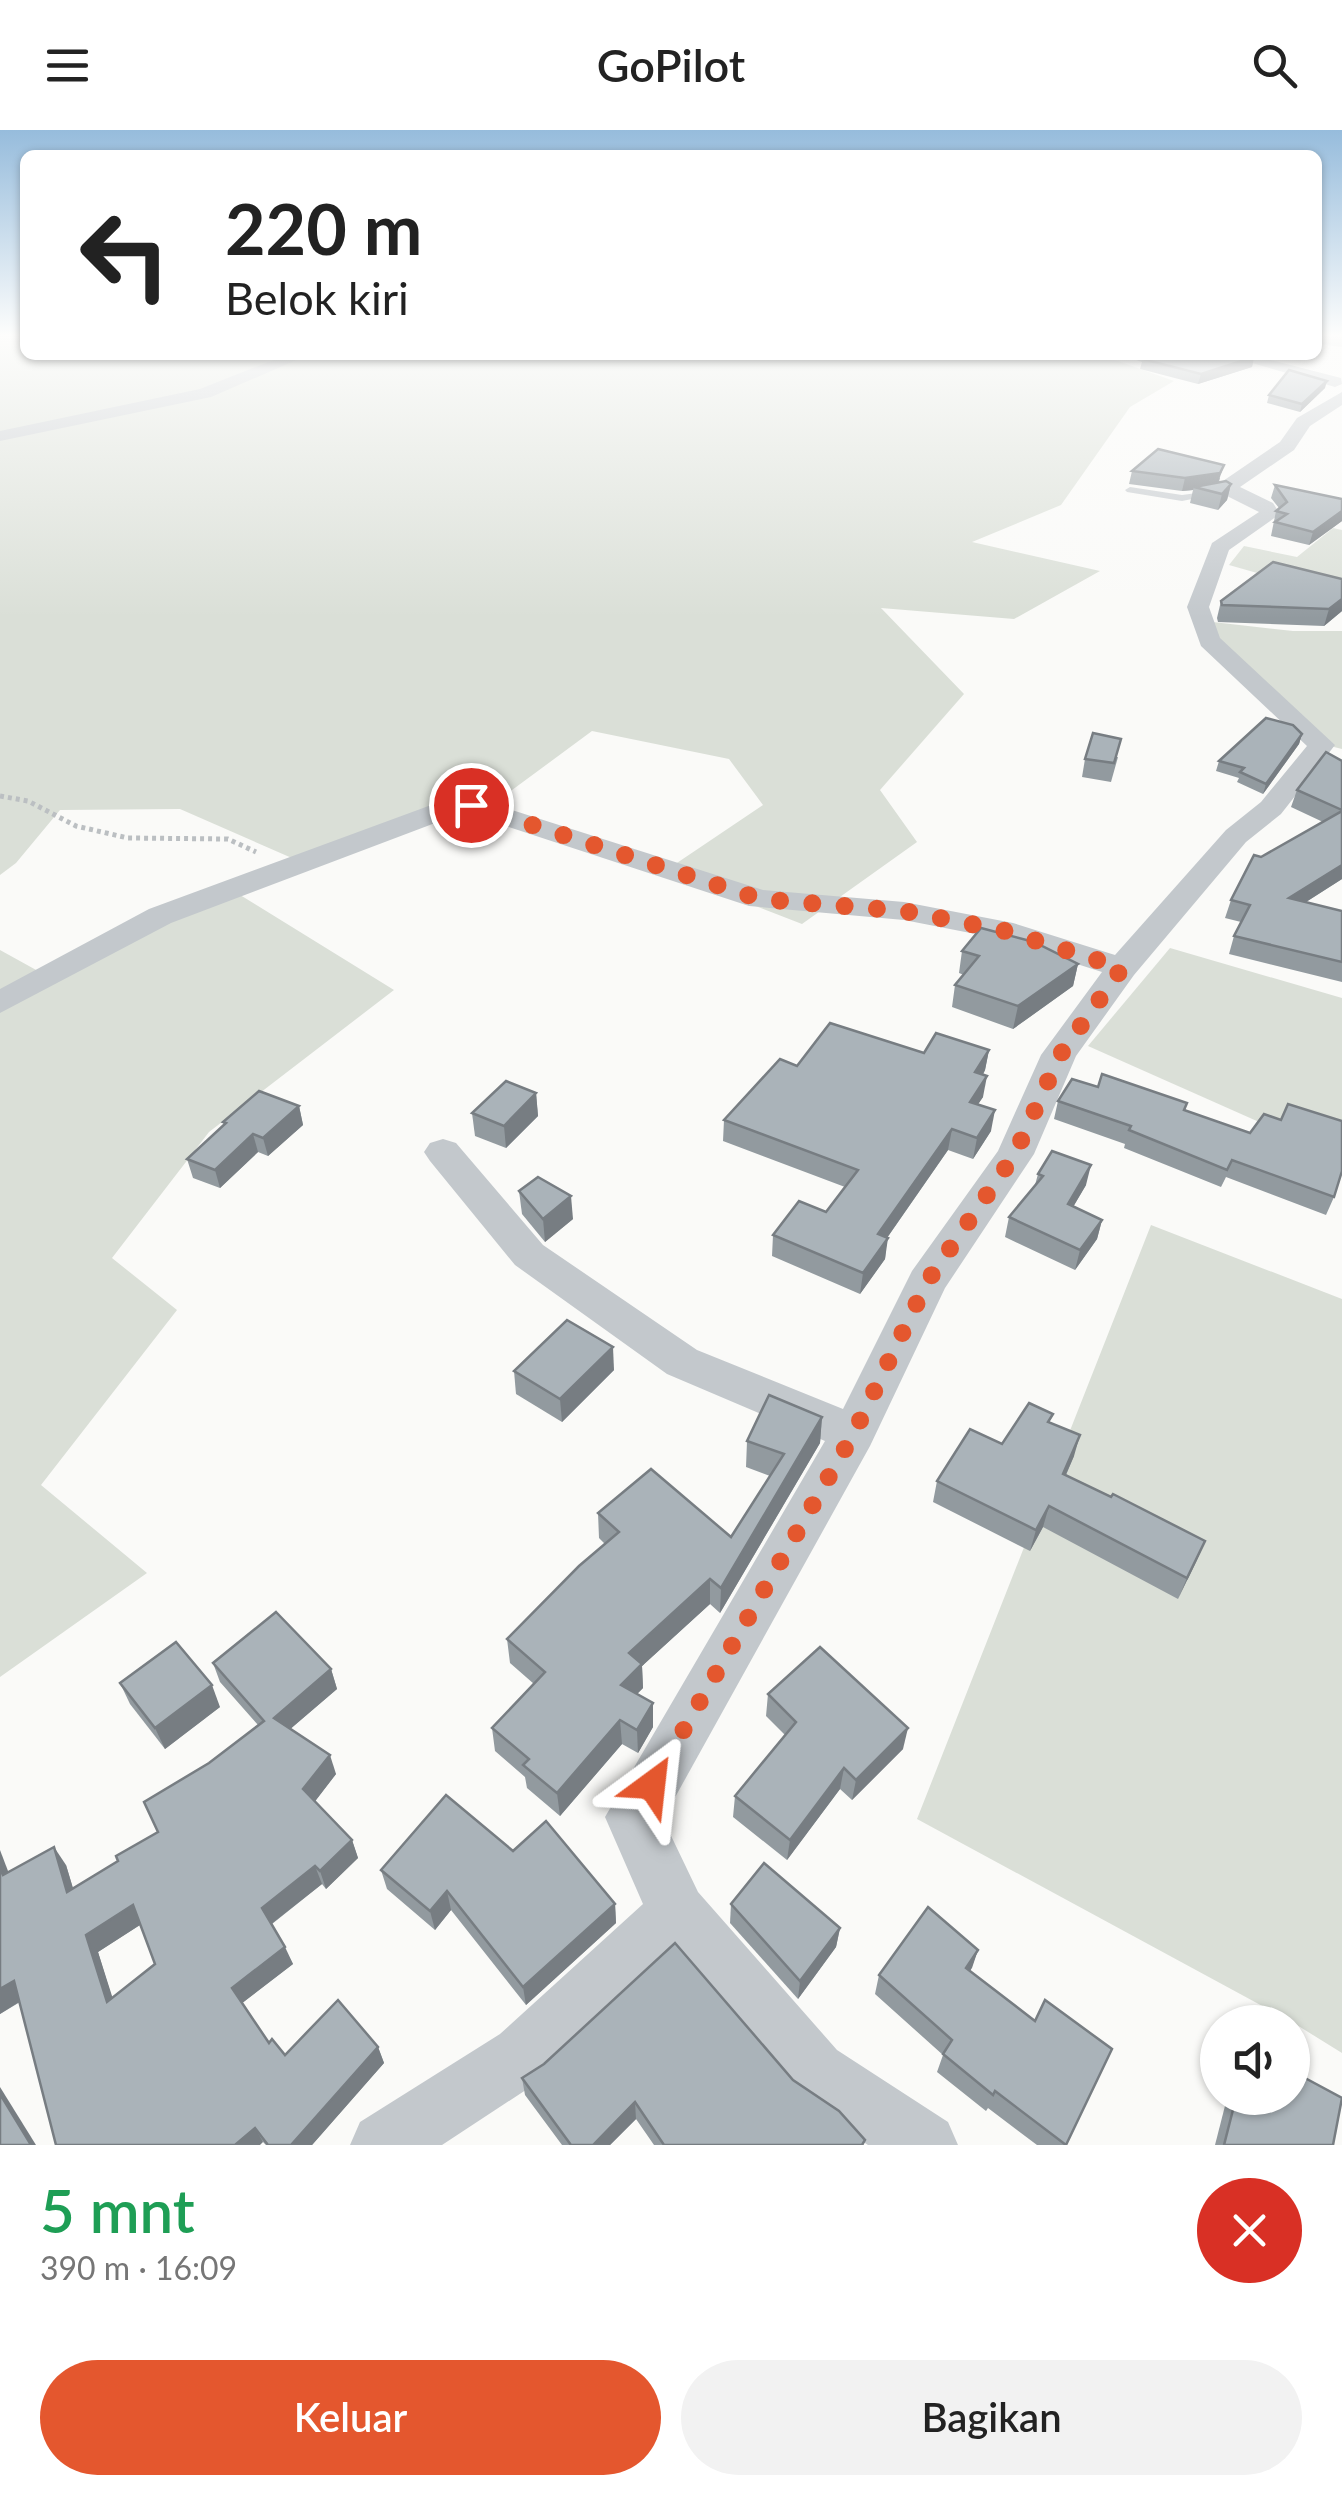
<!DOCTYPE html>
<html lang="id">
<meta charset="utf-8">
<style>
body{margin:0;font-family:Lato,sans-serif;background:#f2f2f2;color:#222;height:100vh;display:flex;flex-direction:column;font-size:38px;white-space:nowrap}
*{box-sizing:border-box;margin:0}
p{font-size:32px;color:#767676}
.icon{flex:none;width:55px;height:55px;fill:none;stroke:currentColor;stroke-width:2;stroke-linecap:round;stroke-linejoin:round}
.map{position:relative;height:2015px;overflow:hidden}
.side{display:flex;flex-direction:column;background:#fff;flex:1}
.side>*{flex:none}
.hud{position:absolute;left:20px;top:20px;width:1302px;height:210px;border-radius:15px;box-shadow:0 2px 8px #0004;background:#fff;color:#222;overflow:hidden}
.tools{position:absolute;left:1200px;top:1875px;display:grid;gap:20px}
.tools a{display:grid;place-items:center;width:110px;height:110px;border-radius:50%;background:#fff;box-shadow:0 2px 8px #0004;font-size:50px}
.pin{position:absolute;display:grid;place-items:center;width:85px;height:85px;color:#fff;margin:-42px;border:5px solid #fff;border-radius:50%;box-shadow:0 2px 10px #0007}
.me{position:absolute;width:110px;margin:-55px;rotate:30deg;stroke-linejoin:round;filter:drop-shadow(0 0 8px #0008)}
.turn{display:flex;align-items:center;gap:35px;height:210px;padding:0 40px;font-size:45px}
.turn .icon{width:130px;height:130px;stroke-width:2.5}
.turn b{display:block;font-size:70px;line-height:85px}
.round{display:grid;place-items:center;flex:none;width:105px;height:105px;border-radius:52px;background:#f2f2f2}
.summary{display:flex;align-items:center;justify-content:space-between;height:170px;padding:0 40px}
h1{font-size:60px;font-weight:600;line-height:75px;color:#1e9e55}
.action{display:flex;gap:20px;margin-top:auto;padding:20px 40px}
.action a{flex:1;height:115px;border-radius:60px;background:#e4572e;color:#fff;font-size:40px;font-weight:600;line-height:115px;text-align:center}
.action a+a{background:#f2f2f2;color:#222}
header{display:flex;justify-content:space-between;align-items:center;height:130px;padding:0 40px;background:#fff;font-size:45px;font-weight:600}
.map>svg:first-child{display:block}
.green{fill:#dadfd7}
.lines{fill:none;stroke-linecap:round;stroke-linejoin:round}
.path{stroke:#bbbfc2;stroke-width:5;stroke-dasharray:4 4;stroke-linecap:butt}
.service{fill:#c3c8cc;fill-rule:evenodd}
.minor{fill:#c3c8cc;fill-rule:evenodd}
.wall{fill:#929a9f;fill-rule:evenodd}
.shaded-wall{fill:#777d82}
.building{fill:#aab3b9;stroke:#777d82;stroke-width:2.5;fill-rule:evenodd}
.route{stroke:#e4572e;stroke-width:18;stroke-dasharray:0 32.4}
</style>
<header><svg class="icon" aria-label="menu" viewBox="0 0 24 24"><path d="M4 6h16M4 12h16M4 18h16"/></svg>GoPilot<svg class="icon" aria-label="search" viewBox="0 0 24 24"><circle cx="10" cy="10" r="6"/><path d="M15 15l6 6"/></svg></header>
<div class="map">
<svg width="1342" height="2015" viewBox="0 0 1342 2015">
<rect width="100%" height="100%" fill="#fafaf8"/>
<g class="green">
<path d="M0,206h25v19h947l15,3 10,-3h82l39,6 56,20 -44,26 -69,98 -89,37 128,29 -86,48 -133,-11 83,86 -84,96 37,52 -115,82 -137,-53 98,-66 -34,-46 -137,-28 -92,68 -199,63 -121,-53 -120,1 -44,53 -16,12z"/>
<path d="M1333,398l9,2v67l-113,-32 15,-19 53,11z"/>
<path d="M1204,491l89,10h49v118l-8,-2 -124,-99z"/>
<path d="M232,760l162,100 -185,142 -97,126 65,52 -136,175 106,88 -147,104v-727l47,26z"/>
<path d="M1170,818l172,50v161l-254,-113z"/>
<path d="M1151,1095l191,74v754l-50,-31 -375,-203z"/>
</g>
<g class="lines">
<path class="path" d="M0,666l28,5 48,25 52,12 100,1 28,13"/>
<path class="service" d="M1130,357l52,8 30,-4 5,3 -35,7 -55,-9 -2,-2z"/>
<g class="minor">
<path d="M1318,206l24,1v10l-24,-3z"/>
<path d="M286,225h22l-97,42 -211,44v-10l200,-42z"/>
<path d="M1224,225h27l90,23 1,6 -7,3z"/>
<path d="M1342,262v13l-32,21 -16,24 -54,37 33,16 7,11 -51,36 -20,57 11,31 115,107 -54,69 -35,28 -112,133 -58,81 -42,98 -89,134 -75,158 -207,373 35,73 139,158 111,72 10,23h-90l-75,-51 -118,-138 -131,122 -102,67h-92l10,-23 140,-88 143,-130 -38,-87 220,-376 -158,-67 -152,-109 -85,-104 -6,-9 6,-9 13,-4 13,4 87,102 154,105 146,59 69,-138 86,-120 43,-96 61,-83 -106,-34 -92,-18 -155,-14 -280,-92 -18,3 -280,106 -171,90v-24l149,-80 285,-105 37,-7 292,93 141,12 109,21 102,32 111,-125 35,-28 46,-56 -106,-100 -14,-39 25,-64 47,-31 -34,-17 -5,-10 3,-4 57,-39 17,-24z"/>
</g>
</g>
<g class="wall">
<path d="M1122,225h126l6,2 -2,10 -54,17 -58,-15 2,-7z"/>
<path d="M1325,258l-25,24 -33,-9 2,-8z"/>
<path d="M1132,341l88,7 -1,4 12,2 -4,16 -9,10 -28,-7 3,-13 -11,1 -53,-7z"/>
<path d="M1275,355l67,14v22l-33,24 -38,-9 5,-25 3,-3 -8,-10z"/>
<path d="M1342,449v32l-18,15 -106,-4 -1,-4 4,-17z"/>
<path d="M1302,604l-3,10 -36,50 -26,-12 2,-4 -23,-7 3,-10z"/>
<path d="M1118,627l-7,25 -29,-5 3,-18z"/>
<path d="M1342,631v118l-36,23 36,9v71l-113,-28 5,-18 7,-14 -16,-4 6,-18 30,-43 62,-35 -32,-15 6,-17z"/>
<path d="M962,821l116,13 -5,22 -60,43 -61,-22 3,-22 9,-10 -5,-2z"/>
<path d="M989,920l-4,20 -2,5v22l-5,7 13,27 -18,28 -25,-9 -61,88 -2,21 -25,35 -88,-38 1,-21 53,-23 19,-25 -122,-46 1,-21 73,-54 127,-13z"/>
<path d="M1098,957l87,24 149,86 -8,18 -100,-38 -5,10 -97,-39 1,-4 -71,-25 4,-18z"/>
<path d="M536,963l2,23 -32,32 -31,-12 -3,-23z"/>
<path d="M299,976l4,19 -35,31 -10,-4 -38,36 -27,-10 -6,-19 37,-34 -1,-3z"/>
<path d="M1038,1044l48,11 -13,22 29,13 -5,19 -22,31 -70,-33 4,-20 26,-32z"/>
<path d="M519,1061l54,28 -28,23 -23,-28z"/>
<path d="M614,1240l-52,52 -46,-28 -2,-23z"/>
<path d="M822,1287l-2,26 -100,170 -10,-9 -68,62 1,22 -6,6 16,9v24l-15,26 -16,-9 -62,72 -33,-28 -2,-11 -30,-26 -3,-23 42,-44 -24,-21 -3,-24 98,-95 -6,-6 -1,-25 133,24 39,-61 -24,-9 1,-26z"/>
<path d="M1051,1293l23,33 -8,19 139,66 -27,58 -135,-72 -13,24 -97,-49 4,-21 65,-37z"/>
<path d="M213,1533l118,6 6,20 -47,40 46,45 -21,27 37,39 6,18 -32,31 -4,-5 -50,40 21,40 -51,39 27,40 16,12 93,-8 6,16 -72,82h-46l-3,-3 -243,-140 -20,12 8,-142 58,-7 7,23 45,-27 40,-29 51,-69 49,-38 -38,-43zM140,1795l15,39 -43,34 -14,-46z"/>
<path d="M120,1553l100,24 -55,42 -35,-45z"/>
<path d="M768,1564l135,55 -51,51 -12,-11 -53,71 -54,-43 2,-21 50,-61 -19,-19z"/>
<path d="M513,1721l102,53 1,19 -90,82 -75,-95 -16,20 -48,-41 -6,-19z"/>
<path d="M731,1774l109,24 -4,19 -38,52 -68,-76z"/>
<path d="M978,1820l-8,21 96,174h-29l-49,-37 -2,3 -49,-39 6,-17 -68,-61 4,-19z"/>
<path d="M522,1948l271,2 71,65h-210l-18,-26 -26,26h-48l-37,-50z"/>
<path d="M1227,1968h65l41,47h-118z"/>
</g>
<g class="shaded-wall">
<path d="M1254,227l-2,10 -54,17 3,-10z"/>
<path d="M1327,251l-2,7 -25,24 2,-8z"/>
<path d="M1224,335l-7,21 -23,1 -1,3 -11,1 3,-13z"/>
<path d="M1231,354l-4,16 -9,10 4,-16z"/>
<path d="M1342,381v10l-33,24 4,-13z"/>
<path d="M1342,469v12l-18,15 5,-17z"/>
<path d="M1302,604l-3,10 -36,50 3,-10z"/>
<path d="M1342,735v14l-58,37 5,-18z"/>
<path d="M1078,834l-5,22 -60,43 5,-23z"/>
<path d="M989,920l-4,20 -13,23 3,-21z"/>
<path d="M987,946l-4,21 -17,25 4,-20z"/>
<path d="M536,963l2,23 -32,32 -2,-22z"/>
<path d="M299,976l4,19 -35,31 -5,-18z"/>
<path d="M995,980l-4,21 -18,28 4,-21z"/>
<path d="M952,999l-4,21 -73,105 3,-21z"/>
<path d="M253,1004l5,18 -38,36 -5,-18z"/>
<path d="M1091,1035l-5,20 -23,39 5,-20z"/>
<path d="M571,1066l2,23 -28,23 -2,-23z"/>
<path d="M1102,1090l-5,19 -22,31 5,-20z"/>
<path d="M888,1108l-3,21 -25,35 3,-21z"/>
<path d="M613,1217l1,23 -52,52 -2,-23z"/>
<path d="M822,1287l-2,26 -100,170 1,-25z"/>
<path d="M1080,1305l-6,21 -17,39 6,-21z"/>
<path d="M1049,1376l-6,21 -13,24 6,-21z"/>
<path d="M1205,1411l-9,21 -18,37 9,-21z"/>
<path d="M710,1449v25l-68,62 1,22 -21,21 -1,-24 8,-32z"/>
<path d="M331,1539l6,20 -56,48 -7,-19z"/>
<path d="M212,1555l8,22 -55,42 -10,-21z"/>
<path d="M653,1573v24l-15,26 -1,-23z"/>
<path d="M620,1590l2,24 -62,72 -3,-23z"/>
<path d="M908,1598l-5,21 -51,51 4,-20z"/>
<path d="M330,1625l6,19 -26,34 -7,-19z"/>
<path d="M844,1638l-4,21 -53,71 3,-20z"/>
<path d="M352,1710l6,18 -32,31 -6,-18z"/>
<path d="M54,1717l12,18 13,44 -12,-17z"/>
<path d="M0,1720l16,42 -13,-17 -3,-8z"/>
<path d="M315,1736l7,18 -52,41 -8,-17z"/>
<path d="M447,1761l4,19 -16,20 -5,-19z"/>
<path d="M615,1774l1,19 -90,82 -3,-18z"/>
<path d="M133,1775l10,18 -45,29 21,66 -12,-16 -21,-67z"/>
<path d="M840,1798l-4,19 -38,52 2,-18z"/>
<path d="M285,1817l8,17 -52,40 -9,-16z"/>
<path d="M978,1820l-6,18 -13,18 7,-18z"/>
<path d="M14,1851l13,16 -27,17v-25z"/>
<path d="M378,1917l6,16 -72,82h-21z"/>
<path d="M0,1957l36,58h-5l-31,-51z"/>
<path d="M635,1972l1,17 -26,26h-17z"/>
<path d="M255,1998l8,14 -3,3h-25z"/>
</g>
<g class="building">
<path d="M1151,225h97l6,2 -53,17 -59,-15 11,-3z"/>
<path d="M1289,240l38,11 -25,23 -33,-9z"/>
<path d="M1158,319l66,16 -4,8 -35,5 -53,-7z"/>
<path d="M1226,351l5,3 -9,10 -28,-7z"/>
<path d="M1275,355l67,14v12l-29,21 -38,-10 12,-8 -11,-3 11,-9z"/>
<path d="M1273,432l69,17v20l-13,10 -107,-4 -1,-4z"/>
<path d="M1266,588l27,7 9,9 -36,50 -26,-12 4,-4 -25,-7z"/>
<path d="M1093,603l28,6 -7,24 -29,-4z"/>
<path d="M1326,622l16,9v49l-45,-20z"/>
<path d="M1342,681v54l-53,33 53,13v51l-108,-26 16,-31 -19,-5 23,-45 7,2z"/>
<path d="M981,798l53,14 44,22 -60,42 -63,-21 24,-29 -17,-5z"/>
<path d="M830,893l94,30 12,-20 53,17 -14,22 12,4 -17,26 25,8 -18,28 -25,-9 -74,105 10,4 -25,35 -90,-38 26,-34 27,11 32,-42 -134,-50 56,-61 17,7z"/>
<path d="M1102,944l85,29 -3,7 66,23 14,-19 17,6 7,-16 54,17v50l-8,26 -102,-37 -5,10 -98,-40 2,-4 -73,-25 14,-22 26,8z"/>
<path d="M506,951l30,12 -32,33 -32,-13z"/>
<path d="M259,961l40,15 -36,32 -10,-4 -38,36 -28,-11 39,-36 -3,-1z"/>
<path d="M1052,1021l39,14 -23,39 34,16 -22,30 -71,-33 34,-41 -5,-2z"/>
<path d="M538,1047l33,19 -28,23 -24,-28z"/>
<path d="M567,1190l46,27 -53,52 -46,-28z"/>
<path d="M769,1265l53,22 -101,171 -11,-9 -81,74 13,11 -21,21 32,18 -16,27 -17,-10 -63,73 -34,-28 6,-6 -37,-31 53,-56 -38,-33 72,-73 40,-34 -21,-19 53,-44 80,68 53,-83 -37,-13z"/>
<path d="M1029,1273l24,11 -5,8 32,13 -17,39 48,23 2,-3 92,47 -18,37 -138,-72 -13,24 -99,-49 33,-52 32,15z"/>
<path d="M276,1482l55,57 -57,49 56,37 -27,34 49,51 -32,31 -5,-5 -53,42 23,39 -53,41 37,55 3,-4 13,16 53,-55 40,47 -87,98h-23l-13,-17 -20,17h-179l-42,-164 -14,8v-122l3,8 51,-28 13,45 51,-31 -2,-5 42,-24 -14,-30 65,-39 55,-42 -51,-58zM133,1775l22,59 -48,38 -21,-67z"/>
<path d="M176,1512l36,43 -57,43 -35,-45z"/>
<path d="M820,1517l88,81 -52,52 -12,-12 -54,72 -55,-44 61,-74 -28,-28z"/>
<path d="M446,1665l67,56 33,-30 69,83 -92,83 -76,-96 -17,20 -49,-41z"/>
<path d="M764,1733l76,65 -40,53 -69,-77z"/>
<path d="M928,1777l50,43 -12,18 69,53 10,-21 67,49 -46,96 -71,-54 -2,4 -50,-41 9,-14 -73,-65z"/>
<path d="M675,1813l118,137 46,31 26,29 -3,5h-198l-29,-43 -42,43h-22l-49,-67 22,-14z"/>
<path d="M1292,1941l50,27 -9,47h-109l12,-47h56z"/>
<path d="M0,1964l31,51h-31z"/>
</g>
<linearGradient id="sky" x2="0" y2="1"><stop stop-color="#96bcdc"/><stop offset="0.42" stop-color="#fdfdfc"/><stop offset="1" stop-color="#fdfdfc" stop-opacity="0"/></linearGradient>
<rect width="1342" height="488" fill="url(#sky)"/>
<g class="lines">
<path class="route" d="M471,675l289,94 144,12 98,19 120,38 -62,87 -45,99 -88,128 -73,151 -202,352"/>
</g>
</svg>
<div class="tools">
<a><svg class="icon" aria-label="sound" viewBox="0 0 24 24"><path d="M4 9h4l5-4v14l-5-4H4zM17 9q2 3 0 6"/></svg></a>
</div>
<div class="pin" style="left:471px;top:675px;background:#d93025"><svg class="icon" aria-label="arrive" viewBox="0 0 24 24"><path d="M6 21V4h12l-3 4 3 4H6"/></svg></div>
<svg class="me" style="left:652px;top:1655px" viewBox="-20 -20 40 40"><path d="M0-17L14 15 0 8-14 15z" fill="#e4572e" stroke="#fff" stroke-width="4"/></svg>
<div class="hud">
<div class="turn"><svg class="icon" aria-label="left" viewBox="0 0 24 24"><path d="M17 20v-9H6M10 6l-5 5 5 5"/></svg><div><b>220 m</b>Belok kiri</div></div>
</div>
</div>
<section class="side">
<div class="summary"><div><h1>5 mnt</h1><p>390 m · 16:09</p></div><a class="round" style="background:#d93025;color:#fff"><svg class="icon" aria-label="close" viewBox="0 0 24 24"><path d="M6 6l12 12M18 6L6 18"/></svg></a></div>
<div class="action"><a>Keluar</a><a>Bagikan</a></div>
</section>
